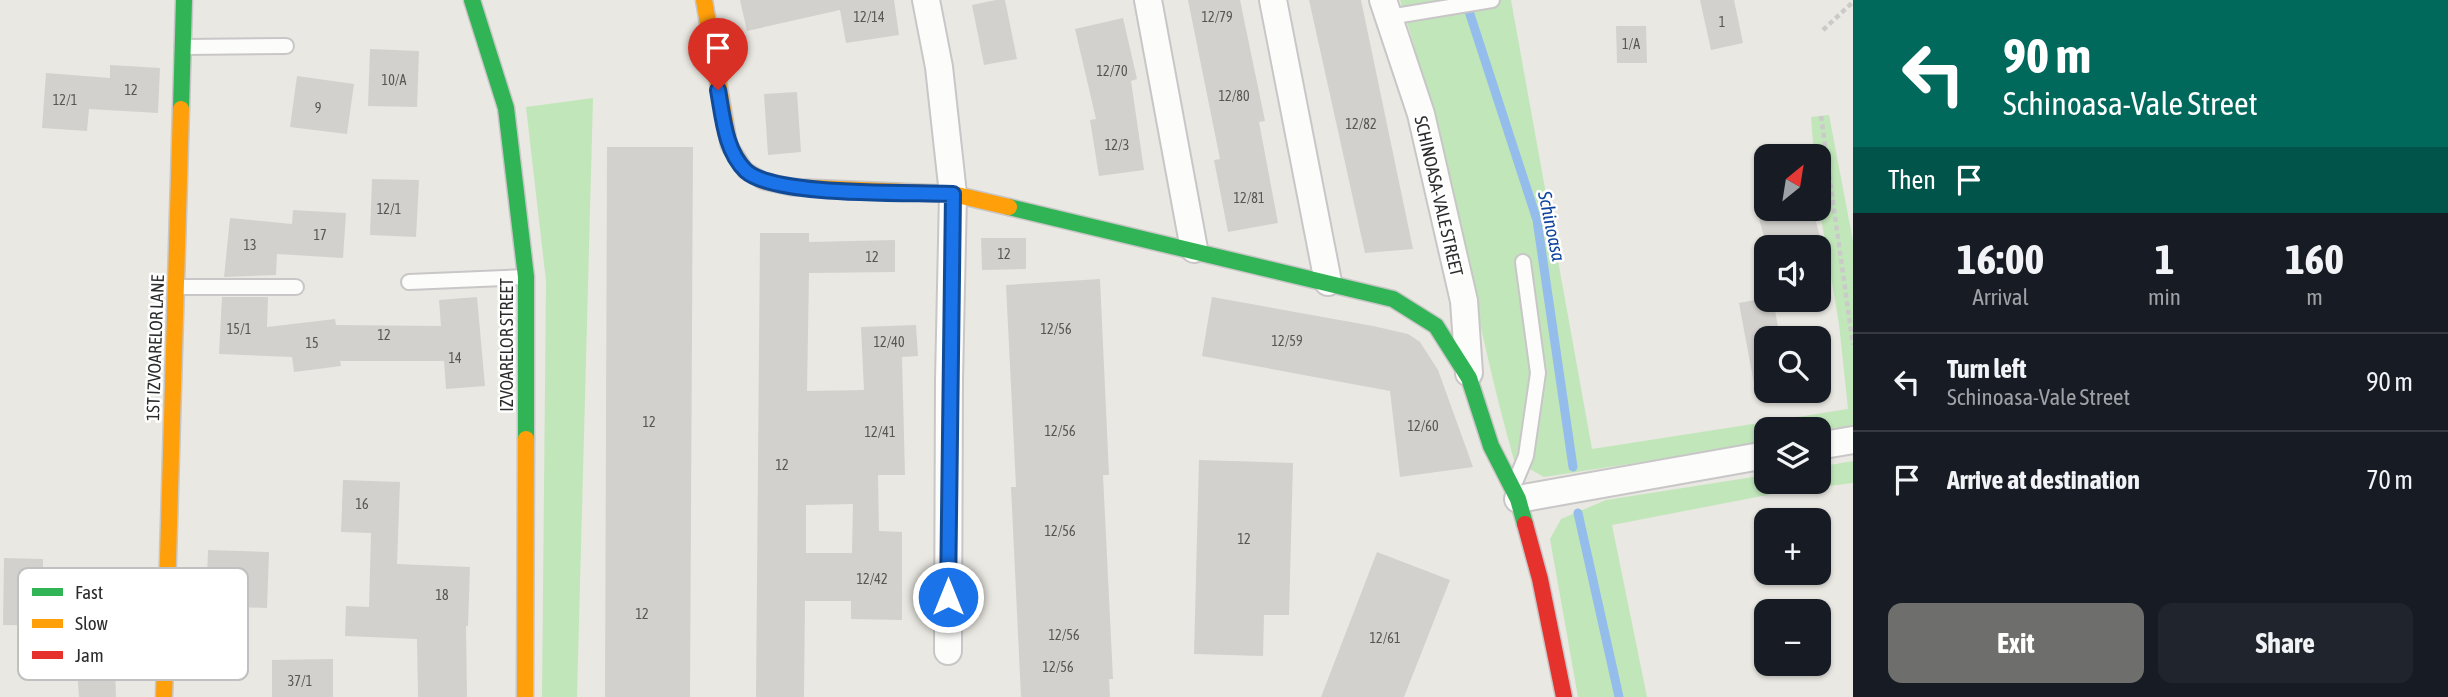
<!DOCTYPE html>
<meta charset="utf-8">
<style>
body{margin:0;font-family:"Asap Condensed",sans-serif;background:#20242c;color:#f1f3f6;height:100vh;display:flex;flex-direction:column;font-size:26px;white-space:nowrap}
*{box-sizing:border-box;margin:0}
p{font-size:23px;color:#9ea1a6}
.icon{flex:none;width:38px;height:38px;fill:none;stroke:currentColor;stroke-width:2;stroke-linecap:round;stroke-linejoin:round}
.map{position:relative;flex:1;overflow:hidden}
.sheet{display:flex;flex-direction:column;background:#171b24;width:595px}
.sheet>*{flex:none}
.guide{background:#00695c;color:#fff;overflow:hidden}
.needle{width:46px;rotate:30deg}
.controls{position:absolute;left:1754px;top:144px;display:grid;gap:14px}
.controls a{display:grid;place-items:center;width:77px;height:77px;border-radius:14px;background:#171b24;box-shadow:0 2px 5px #0004;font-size:35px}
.pin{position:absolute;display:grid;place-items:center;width:60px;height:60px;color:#fff;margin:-72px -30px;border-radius:50% 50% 50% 0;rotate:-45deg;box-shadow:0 0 7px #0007}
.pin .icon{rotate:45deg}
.me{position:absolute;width:77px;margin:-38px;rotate:0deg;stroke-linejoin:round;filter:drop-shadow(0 0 5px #0008)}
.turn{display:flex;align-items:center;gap:24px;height:147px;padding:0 35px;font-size:32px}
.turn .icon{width:91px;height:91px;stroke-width:2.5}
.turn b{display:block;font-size:49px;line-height:60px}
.then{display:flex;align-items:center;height:66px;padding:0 35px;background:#0003;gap:14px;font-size:26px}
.eta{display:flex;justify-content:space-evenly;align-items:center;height:119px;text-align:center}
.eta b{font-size:42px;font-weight:700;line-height:49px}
.primary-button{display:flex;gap:14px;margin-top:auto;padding:14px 35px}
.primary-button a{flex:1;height:80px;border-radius:14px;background:#6e6e6c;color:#fff;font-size:28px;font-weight:700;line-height:80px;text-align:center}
.primary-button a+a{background:#20242c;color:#f1f3f6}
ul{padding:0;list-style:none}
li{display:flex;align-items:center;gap:21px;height:98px;padding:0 35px;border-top:2px solid #363941}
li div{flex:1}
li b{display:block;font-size:26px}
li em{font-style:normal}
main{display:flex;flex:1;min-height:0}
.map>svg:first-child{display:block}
.green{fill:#c1e6ba}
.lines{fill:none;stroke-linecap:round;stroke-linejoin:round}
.stream{stroke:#95bdeb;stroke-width:9}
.building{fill:#d3d1cd;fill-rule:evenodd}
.lane-casing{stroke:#c8c6c7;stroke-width:18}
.street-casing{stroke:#c8c6c7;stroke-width:30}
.fast-casing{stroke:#c8c6c7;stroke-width:19}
.slow-casing{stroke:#c8c6c7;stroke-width:19}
.jam-casing{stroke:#c8c6c7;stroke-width:19}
.path{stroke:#cacac9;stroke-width:4.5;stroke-dasharray:5 3.5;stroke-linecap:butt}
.lane{stroke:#fcfcfb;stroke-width:14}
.street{stroke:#fcfcfb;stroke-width:26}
.fast{stroke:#30b455;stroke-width:16}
.slow{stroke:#ff9f0a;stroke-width:16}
.jam{stroke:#e5322d;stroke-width:16}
.route-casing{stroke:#114b97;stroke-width:18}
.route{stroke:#1a73e8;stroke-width:12}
.labels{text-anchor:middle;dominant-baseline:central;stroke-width:5;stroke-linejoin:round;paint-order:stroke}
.number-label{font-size:14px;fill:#565655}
.street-label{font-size:18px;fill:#2c2c2c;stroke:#fff}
.water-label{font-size:19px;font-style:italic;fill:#0d449e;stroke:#fff}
.key{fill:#fff;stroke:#c0c0c0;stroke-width:2}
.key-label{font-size:19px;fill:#2c2c2c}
</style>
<main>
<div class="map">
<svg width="1853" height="697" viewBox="0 0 1853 697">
<rect width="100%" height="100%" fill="#eae8e2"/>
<g class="green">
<path d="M1400,0h111l81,449 256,-40 -9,-85 -21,-124v-44h-4l-3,-39 18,-2 24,126v187l-35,6v-5h-52v14l-222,34 -30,-17c-43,-152 -65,-310 -114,-460z"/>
<path d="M593,98l-16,599h-35l4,-416 -20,-174z"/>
<path d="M1853,461v22l-65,8 -176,34 35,172h-69l-28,-158 11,-20 45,-19 160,-25v6h52v-14z"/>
</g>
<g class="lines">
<g class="stream">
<path d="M1466,2l71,218 36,247"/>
<path d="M1578,513l41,184"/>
</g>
</g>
<g class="building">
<path d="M740,0h154l5,35 -53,8 -6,-33 -93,21z"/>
<path d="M996,0h9l12,59 -33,6 -12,-60z"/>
<path d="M1188,0h52l25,121 -6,1 19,101 -50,9 -14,-72 6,-1z"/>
<path d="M1309,0h52l52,249 -48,4z"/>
<path d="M1700,0h34l9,43 -32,7z"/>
<path d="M1123,18l14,61 -6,2 13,89 -45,6 -9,-56 6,-1 -21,-90z"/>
<path d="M1616,26h30l1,37h-30z"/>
<path d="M370,49l49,2 -2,56 -49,-1z"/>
<path d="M110,65l50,3 -2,45 -69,-4 -2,22 -45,-3 4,-55 64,5z"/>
<path d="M297,76l57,8 -7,50 -57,-7z"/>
<path d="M797,92l4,60 -33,3 -4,-61z"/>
<path d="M607,147h86l-3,550h-85z"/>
<path d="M372,179l47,1 -3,57 -46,-2z"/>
<path d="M1797,208h15l11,39h-56l-8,-28z"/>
<path d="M293,210l53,3 -3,45 -66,-4 -1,21 -52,2 6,-59 62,6z"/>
<path d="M760,233h49v9l86,-2v32l-86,1 -2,118 57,-1 -3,-63 55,-2 2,31 -16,1 3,118h-27l1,56 23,1v88l-51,-1v-18h-46l-1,96h-48zM853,504l-1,49h-46v-48z"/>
<path d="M981,238h45v31l-44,1z"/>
<path d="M1100,279l9,196h-6l10,204h-4l1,18h-89l-10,-210h5l-10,-202z"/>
<path d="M222,297h46l-1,30 68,-8 1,6 105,1 -2,-26 38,-3 8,89 -39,3 -2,-28h-104l1,5 -47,6 -2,-15 -73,-3z"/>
<path d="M1212,297l161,29 35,8 12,8 18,28 35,97 -73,10 -10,-86 -188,-35z"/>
<path d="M1760,299h13l7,39h-14v45l-12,1 -15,-81z"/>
<path d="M1199,460l94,3 -4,152h-25l-1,41 -69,-2z"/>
<path d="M343,480l57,2 -3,82 73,3 -2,59h-2l1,71h-49l-1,-58 -72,-3 1,-30 23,1 2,-74 -30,-1z"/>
<path d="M208,550l61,2 -2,56 -61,-2z"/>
<path d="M1377,552l73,28 -46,117h-83z"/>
<path d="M4,558l39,1v16h20l-1,5 69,1 -1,53h-16l2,63h-37l-5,-71 -71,-1z"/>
<path d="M333,659v38h-61v-37z"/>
</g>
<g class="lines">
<g class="lane-casing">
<g id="lane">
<path d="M1389,17l103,-17"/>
<path d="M185,47l101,-1"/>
<path d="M409,282l116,-5"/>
<path d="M178,287h118"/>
<path d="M1516,480l10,-24 12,-83 -15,-111"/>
</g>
</g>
<g class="street-casing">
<g id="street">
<path d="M926,0l13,67 14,127 -4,186 -1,271"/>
<path d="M1148,0l46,249"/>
<path d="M1273,0l55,282"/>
<path d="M1383,0l38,114 43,187 5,72"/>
<path d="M1818,446l35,-6"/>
<path d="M1518,499l248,-44"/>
</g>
</g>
<g class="fast-casing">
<g id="fast">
<path d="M472,0l34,108 20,169v162"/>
<path d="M181,109l3,-109"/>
<path d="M1009,207l384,92 43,27 33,52 22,68 27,53 7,25"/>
</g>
</g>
<g class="slow-casing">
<g id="slow">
<path d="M704,0l25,145 16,25 18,11 28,6 162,7 56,13"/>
<path d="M164,697l17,-588"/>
<path d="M525,697l1,-258"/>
</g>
</g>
<g class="jam-casing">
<path id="jam" d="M1525,524l15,55 24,118"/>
</g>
<g class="path">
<path d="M1823,30l30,-28"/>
<path d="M1821,116l32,229"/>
</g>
<use href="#lane" class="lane"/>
<use href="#street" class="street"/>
<use href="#fast" class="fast"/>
<use href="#slow" class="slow"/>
<use href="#jam" class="jam"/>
</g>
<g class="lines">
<g class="route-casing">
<path id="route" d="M718,90c5,27 7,61 28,81 29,26 164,21 207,23l-5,403"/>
</g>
<use href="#route" class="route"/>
</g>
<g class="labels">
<g class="number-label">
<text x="869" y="17">12/14</text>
<text x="1217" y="17">12/79</text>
<text x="1722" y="22">1</text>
<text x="1631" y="44">1/A</text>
<text x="1112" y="71">12/70</text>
<text x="394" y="80">10/A</text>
<text x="131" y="90">12</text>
<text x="1234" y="96">12/80</text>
<text x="65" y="100">12/1</text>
<text x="318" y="108">9</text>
<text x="1361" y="124">12/82</text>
<text x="1117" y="145">12/3</text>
<text x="1249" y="198">12/81</text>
<text x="389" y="209">12/1</text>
<text x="320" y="235">17</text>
<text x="250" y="245">13</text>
<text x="1004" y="254">12</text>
<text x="872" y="257">12</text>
<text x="239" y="329">15/1</text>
<text x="1056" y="329">12/56</text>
<text x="384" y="335">12</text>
<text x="1287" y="341">12/59</text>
<text x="889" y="342">12/40</text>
<text x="312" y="343">15</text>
<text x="455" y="358">14</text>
<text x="649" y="422">12</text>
<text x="1423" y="426">12/60</text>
<text x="1060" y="431">12/56</text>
<text x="880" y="432">12/41</text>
<text x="782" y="465">12</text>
<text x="362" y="504">16</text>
<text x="1060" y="531">12/56</text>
<text x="1244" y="539">12</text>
<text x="872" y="579">12/42</text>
<text x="442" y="595">18</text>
<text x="642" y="614">12</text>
<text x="1064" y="635">12/56</text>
<text x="1385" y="638">12/61</text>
<text x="1058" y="667">12/56</text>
<text x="300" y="681">37/1</text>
</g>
<g class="street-label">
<text transform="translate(1439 196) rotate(77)">SCHINOASA-VALE STREET</text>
<text transform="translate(506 345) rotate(-90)">IZVOARELOR STREET</text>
<text transform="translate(155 348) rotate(-88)">1ST IZVOARELOR LANE</text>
</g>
<g class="water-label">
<text transform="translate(1552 226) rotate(78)">Schinoasa</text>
</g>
</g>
<rect x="18" y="568" width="230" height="112" rx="10" class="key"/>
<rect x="32" y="588" width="31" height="8" fill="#30b455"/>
<rect x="32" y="619" width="31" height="9" fill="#ff9f0a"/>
<rect x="32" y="651" width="31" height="8" fill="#e5322d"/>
<g class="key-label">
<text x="75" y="599">Fast</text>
<text x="75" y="630">Slow</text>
<text x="75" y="662">Jam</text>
</g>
</svg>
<div class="controls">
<a><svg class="needle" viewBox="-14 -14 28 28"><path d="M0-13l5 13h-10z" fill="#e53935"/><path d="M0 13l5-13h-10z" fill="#9ea1a6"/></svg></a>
<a><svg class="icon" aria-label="sound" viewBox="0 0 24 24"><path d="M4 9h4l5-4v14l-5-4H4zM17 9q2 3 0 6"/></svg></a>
<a><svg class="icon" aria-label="search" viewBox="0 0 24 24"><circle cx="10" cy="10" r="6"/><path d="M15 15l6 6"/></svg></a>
<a><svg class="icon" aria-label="layers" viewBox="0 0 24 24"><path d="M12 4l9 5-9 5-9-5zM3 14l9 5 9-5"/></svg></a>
<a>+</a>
<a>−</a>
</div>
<div class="pin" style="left:718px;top:90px;background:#d93025"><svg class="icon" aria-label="arrive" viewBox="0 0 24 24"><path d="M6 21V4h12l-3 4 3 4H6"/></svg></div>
<svg class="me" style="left:948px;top:597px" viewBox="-20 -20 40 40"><circle r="17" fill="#1a73e8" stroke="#fff" stroke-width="3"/><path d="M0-11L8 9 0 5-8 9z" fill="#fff"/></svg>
</div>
<section class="sheet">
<div class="guide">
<div class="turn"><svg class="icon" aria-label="left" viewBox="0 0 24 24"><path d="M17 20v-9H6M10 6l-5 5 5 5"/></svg><div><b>90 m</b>Schinoasa-Vale Street</div></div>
<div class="then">Then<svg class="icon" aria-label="arrive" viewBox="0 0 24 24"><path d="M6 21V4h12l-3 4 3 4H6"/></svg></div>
</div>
<div class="eta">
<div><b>16:00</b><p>Arrival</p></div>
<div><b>1</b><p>min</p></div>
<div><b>160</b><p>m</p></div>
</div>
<ul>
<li><svg class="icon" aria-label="left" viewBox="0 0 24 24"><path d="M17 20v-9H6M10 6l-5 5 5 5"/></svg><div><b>Turn left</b><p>Schinoasa-Vale Street</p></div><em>90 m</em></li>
<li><svg class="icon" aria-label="arrive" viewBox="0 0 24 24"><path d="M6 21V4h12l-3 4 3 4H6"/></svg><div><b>Arrive at destination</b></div><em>70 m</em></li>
</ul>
<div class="primary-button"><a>Exit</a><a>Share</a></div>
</section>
</main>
